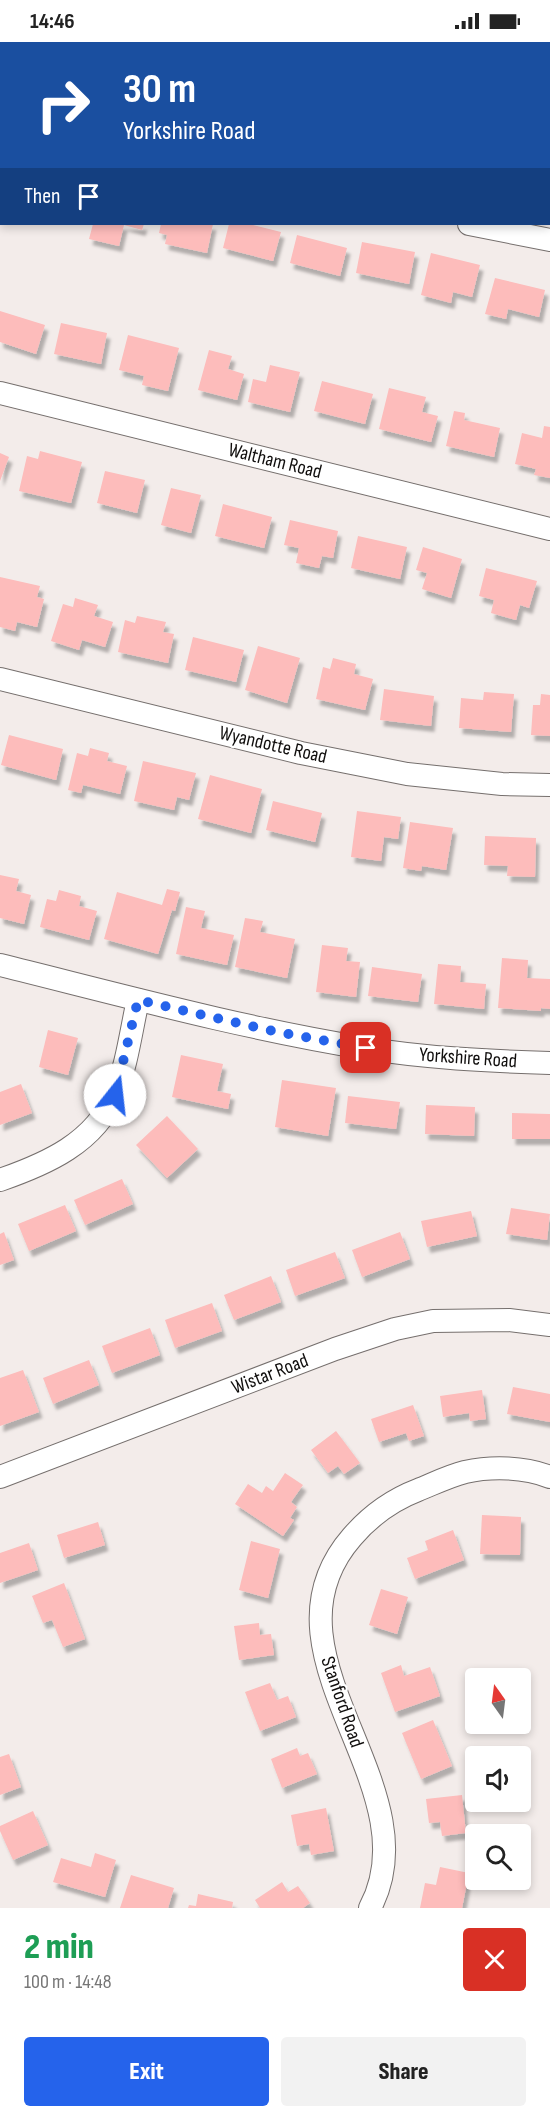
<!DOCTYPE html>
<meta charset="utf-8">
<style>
body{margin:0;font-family:"Sofia Sans Condensed",sans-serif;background:#f2f2f2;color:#222;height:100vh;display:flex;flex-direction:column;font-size:22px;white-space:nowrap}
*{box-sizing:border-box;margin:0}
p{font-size:20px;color:#767676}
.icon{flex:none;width:33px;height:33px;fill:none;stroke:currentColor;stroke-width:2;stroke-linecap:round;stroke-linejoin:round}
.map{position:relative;height:1866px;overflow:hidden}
.panel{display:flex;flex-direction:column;background:#fff;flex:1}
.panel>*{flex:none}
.banner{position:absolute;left:0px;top:0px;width:550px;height:183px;box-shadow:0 3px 9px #0003;background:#1a4fa0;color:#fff;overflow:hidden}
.needle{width:39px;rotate:346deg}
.fabs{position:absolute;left:465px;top:1626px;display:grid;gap:12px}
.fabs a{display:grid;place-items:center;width:66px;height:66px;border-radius:6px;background:#fff;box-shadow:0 3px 9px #0003;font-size:30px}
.pin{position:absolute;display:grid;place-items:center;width:51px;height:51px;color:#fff;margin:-26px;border-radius:12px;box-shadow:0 3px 9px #0006}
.me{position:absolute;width:66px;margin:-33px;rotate:16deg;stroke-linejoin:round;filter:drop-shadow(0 0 4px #0008)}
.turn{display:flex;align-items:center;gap:21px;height:126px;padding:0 24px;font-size:27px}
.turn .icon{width:78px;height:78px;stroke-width:2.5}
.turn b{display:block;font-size:42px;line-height:51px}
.then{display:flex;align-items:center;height:57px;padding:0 24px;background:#0003;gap:12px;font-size:22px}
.round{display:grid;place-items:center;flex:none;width:63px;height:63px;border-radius:6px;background:#f2f2f2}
.headline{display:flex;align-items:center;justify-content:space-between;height:102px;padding:0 24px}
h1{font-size:36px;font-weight:800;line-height:45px;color:#1e9e55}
.button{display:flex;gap:12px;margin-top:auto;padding:12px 24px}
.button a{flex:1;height:69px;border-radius:6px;background:#2563eb;color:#fff;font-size:24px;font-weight:800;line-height:69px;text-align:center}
.button a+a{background:#f2f2f2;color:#222}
.status{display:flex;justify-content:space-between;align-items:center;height:42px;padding:0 30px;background:#fff;direction:ltr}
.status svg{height:16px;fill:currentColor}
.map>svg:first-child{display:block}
.building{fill:#fdbcbb;filter:url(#shadow)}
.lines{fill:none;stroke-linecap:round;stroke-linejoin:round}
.minor-casing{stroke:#756f6d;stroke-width:24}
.minor{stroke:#fff;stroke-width:22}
.route{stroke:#2563eb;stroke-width:10;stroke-dasharray:0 18}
.labels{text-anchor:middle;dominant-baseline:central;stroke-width:4.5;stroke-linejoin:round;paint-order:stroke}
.street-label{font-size:20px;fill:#100e0d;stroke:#fff}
</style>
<div class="status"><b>14:46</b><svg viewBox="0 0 49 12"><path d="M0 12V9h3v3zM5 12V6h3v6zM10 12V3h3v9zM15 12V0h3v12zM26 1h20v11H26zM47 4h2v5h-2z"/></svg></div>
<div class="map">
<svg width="550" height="1866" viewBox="0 0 550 1866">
<defs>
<filter id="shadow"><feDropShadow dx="3.5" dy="6" stdDeviation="1.5" flood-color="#0004"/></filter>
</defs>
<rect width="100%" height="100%" fill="#f3ecea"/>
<g class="building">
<path d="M93,182h51l-2,6 -18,-5 -5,21 -30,-7z"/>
<path d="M161,182h52l-6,29 -42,-9 2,-9 -8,-2z"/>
<path d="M229,182h20l32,8 -8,29 -50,-13z"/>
<path d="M297,193l50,13 -7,28 -50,-13z"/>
<path d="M362,200l53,10 -6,32 -53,-11z"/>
<path d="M431,211l49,12 -8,32 -19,-5 -2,11 -30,-8z"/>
<path d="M495,236l50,12 -6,27 -31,-8 -2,10 -21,-5z"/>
<path d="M0,269l45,14 -9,29 -36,-12z"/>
<path d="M61,281l46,10 -6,31 -47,-10z"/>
<path d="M128,293l51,13 -11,43 -26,-6 2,-9 -25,-6z"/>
<path d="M209,308l23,6 -4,13 16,5 -7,26 -39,-10z"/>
<path d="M270,323l30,7 -10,40 -42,-10 5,-23 13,3z"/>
<path d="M322,339l51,13 -8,30 -51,-13z"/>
<path d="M389,346l37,9 -4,15 16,4 -7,26 -52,-13z"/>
<path d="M454,369l11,2 -1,7 36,8 -6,29 -48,-11z"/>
<path d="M544,384l6,1v51l-16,-3 2,-6 -21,-5 7,-31 20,5z"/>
<path d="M40,409l42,11 -11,41 -52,-12 8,-35 11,3z"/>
<path d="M0,411l9,4 -9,24z"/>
<path d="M105,429l40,9 -8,33 -40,-10z"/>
<path d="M171,446l30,7 -10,38 -30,-8z"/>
<path d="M223,462l49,13 -8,31 -49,-12z"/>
<path d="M290,478l48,11 -5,27 -11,-2 -3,12 -23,-5 3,-15 -15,-3z"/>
<path d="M358,494l49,11 -7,32 -49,-11z"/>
<path d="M423,505l39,12 -11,39 -29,-9 5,-16 -11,-3z"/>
<path d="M486,526l51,13 -8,27 -9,-3 -4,15 -25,-7 3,-13 -15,-4z"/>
<path d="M0,535l40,9 -3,11 7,2 -7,28 -20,-5 -2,9 -15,-4z"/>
<path d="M75,556l23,7 -4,11 19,6 -8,25 -23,-7 -3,10 -28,-9 12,-37 10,3z"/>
<path d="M137,574l29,6 -3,10 11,2 -6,29 -50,-11 7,-32 10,3z"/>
<path d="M193,595l51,13 -8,32 -51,-12z"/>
<path d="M258,604l42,12 -13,45 -42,-13z"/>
<path d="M333,616l23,6 -2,10 19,5 -8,31 -49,-11 7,-32 7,2z"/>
<path d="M384,647l50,7 -3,30 -51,-6z"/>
<path d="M484,650l30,2 -3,38 -52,-4 2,-30 22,2z"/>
<path d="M541,652l9,1v41l-19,-1 2,-30h7z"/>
<path d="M9,693l54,14 -7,31 -55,-15z"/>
<path d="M90,706l19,5 -2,8 20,5 -7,28 -37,-9 -2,8 -13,-3 9,-37 11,3z"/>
<path d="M143,719l53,12 -7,27 -12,-3 -3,13 -40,-9z"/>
<path d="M210,733l52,14 -11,44 -53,-14z"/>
<path d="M273,759l49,12 -7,29 -49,-12z"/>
<path d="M357,769l44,6 -3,22 -14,-2 -3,24 -30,-4z"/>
<path d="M410,780l43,6 -7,42 -24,-4 -1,5 -18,-3z"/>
<path d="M485,794l51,2 -1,39 -28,-1 1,-10 -24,-1z"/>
<path d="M0,833l19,4 -3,12 15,4 -7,29 -24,-6z"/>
<path d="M167,847l13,3 -5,19 -3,-1 -14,44 -54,-15 13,-47 45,13z"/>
<path d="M59,848l22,6 -2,10 18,5 -8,29 -49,-13 7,-28 9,2z"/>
<path d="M186,865l19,4 -4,17 33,7 -7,30 -51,-11z"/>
<path d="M245,876l18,3 -3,11 35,7 -8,39 -52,-11z"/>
<path d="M322,903l26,3 -2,13 14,1 -4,35 -40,-5z"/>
<path d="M502,916l26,2 -1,18 23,1v30l-9,-1v3l-43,-3z"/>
<path d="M438,922l23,2 -1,16 26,2 -2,25 -50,-5z"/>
<path d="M372,925l50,7 -4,28 -50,-6z"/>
<path d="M48,988l30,8 -10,37 -29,-8z"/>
<path d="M181,1013l42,9 -6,27 14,3 -3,15 -56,-12z"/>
<path d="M282,1038l54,8 -8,48 -53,-9z"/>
<path d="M21,1042l11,29 -32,12v-33z"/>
<path d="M348,1054l52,6 -4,27 -51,-6z"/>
<path d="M426,1063l49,2 -1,29 -49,-2z"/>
<path d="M512,1071l38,1v25h-38z"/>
<path d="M167,1074l31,33 -31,29 -31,-33z"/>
<path d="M122,1137l11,25 -48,21 -11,-25z"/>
<path d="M65,1163l11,26 -47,20 -11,-27z"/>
<path d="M511,1166l39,6 -3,26 -41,-6z"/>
<path d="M471,1169l6,25 -50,11 -6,-26z"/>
<path d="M4,1190l10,28 -14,5v-31z"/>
<path d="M400,1190l10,27 -48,18 -10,-27z"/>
<path d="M335,1210l10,26 -50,18 -9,-26z"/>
<path d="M271,1234l10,26 -47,18 -10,-25z"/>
<path d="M212,1261l10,28 -47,17 -10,-28z"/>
<path d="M150,1286l10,27 -48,18 -10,-27z"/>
<path d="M89,1318l10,25 -46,19 -10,-26z"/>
<path d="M23,1328l16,42 -39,14v-48z"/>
<path d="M513,1345l37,7v28l-43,-8z"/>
<path d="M482,1348l4,29 -16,2 -1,-8 -26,4 -3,-21z"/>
<path d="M413,1363l11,31 -15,5 -3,-8 -27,9 -8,-23z"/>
<path d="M336,1389l24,32 -16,11 -6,-8 -10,7 -17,-23z"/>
<path d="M285,1431l18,12 -12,17 6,5 -7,11 4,2 -11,16 -48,-32 13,-20 14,9 4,-7 7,5z"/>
<path d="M482,1473l39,2 -1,38 -40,-1z"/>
<path d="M98,1480l7,23 -41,13 -7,-23z"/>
<path d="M453,1488l11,30 -49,19 -8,-21 21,-8 -3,-9z"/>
<path d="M251,1499l29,8 -12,49 -29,-8z"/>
<path d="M29,1501l9,27 -38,13v-30z"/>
<path d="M64,1541l21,56 -22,8 -11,-27 -9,3 -11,-27z"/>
<path d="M381,1547l27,8 -11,37 -28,-9z"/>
<path d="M259,1581l1,12 11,-1 3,21 -35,5 -5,-34z"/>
<path d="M401,1623l3,11 26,-9 10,29 -45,16 -14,-39z"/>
<path d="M270,1641l7,17 11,-4 8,21 -36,14 -15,-39z"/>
<path d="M433,1678l19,46 -31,13 -19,-46z"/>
<path d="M297,1706l3,8 8,-3 9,21 -35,14 -11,-29z"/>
<path d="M9,1712l12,33 -21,8v-38z"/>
<path d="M462,1753l4,38 -24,3 -2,-14 -11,1 -3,-24z"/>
<path d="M326,1766l8,43 -23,4 -2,-11 -12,2 -6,-31z"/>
<path d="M33,1769l15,34 -35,15 -13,-29v-5z"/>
<path d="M95,1811l21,7 -11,37 -52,-15 8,-24 30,9z"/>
<path d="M440,1825l29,6 -7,35h-42l5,-25 11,2z"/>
<path d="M131,1833l43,13 -6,20h-48z"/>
<path d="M282,1840l6,10 10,-6 12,17 -7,5h-43l-5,-8z"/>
<path d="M198,1852l35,8 -1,6h-44l1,-3 7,1z"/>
</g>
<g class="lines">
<g class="minor-casing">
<g id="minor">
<path d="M0,52l2,1"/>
<path d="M469,182l81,16"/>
<path d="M0,351l550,136"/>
<path d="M0,637l301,74 106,21 95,10 48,1"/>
<path d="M0,923c121,30 241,63 364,83 61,10 124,13 186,15"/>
<path d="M0,1138c46,-16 95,-37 115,-86 12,-29 16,-63 23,-94"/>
<path d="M0,1435l335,-128 60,-20 38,-8 76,-1 41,5"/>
<path d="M370,1866c65,-122 -120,-254 -18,-371 18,-21 40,-37 66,-47 15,-6 31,-14 47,-18 27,-6 60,-5 85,5"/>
</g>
</g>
<use href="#minor" class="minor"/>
</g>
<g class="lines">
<path class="route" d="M115,1053l23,-95 139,32 89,16"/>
</g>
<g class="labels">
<g class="street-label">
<text transform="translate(275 419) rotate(14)">Waltham Road</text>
<text transform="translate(273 703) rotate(13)">Wyandotte Road</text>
<text transform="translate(468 1016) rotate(4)">Yorkshire Road</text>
<text transform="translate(270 1332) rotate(-21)">Wistar Road</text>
<text transform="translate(342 1660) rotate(71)">Stanford Road</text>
</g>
</g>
</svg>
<div class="fabs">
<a><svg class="needle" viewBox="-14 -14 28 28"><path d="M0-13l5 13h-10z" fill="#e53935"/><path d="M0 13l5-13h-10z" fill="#767676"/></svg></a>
<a><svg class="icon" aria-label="sound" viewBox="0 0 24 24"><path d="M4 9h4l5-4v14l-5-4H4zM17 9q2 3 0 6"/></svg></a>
<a><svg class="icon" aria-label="search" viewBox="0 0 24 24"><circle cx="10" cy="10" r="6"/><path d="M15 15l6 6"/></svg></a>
</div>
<div class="pin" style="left:366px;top:1006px;background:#d93025"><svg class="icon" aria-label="arrive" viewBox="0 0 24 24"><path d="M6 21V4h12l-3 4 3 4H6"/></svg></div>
<svg class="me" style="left:115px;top:1053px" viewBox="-20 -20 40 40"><circle r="19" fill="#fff"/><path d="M0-13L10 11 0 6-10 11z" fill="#2563eb"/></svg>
<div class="banner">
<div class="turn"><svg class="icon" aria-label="right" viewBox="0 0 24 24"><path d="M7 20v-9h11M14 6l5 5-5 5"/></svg><div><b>30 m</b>Yorkshire Road</div></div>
<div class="then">Then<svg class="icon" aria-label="arrive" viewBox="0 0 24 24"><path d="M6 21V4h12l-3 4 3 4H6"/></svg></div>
</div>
</div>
<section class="panel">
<div class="headline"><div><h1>2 min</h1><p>100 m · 14:48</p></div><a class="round" style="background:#d93025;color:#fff"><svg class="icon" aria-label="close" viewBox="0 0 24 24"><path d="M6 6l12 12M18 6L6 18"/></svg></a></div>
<div class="button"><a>Exit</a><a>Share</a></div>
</section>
